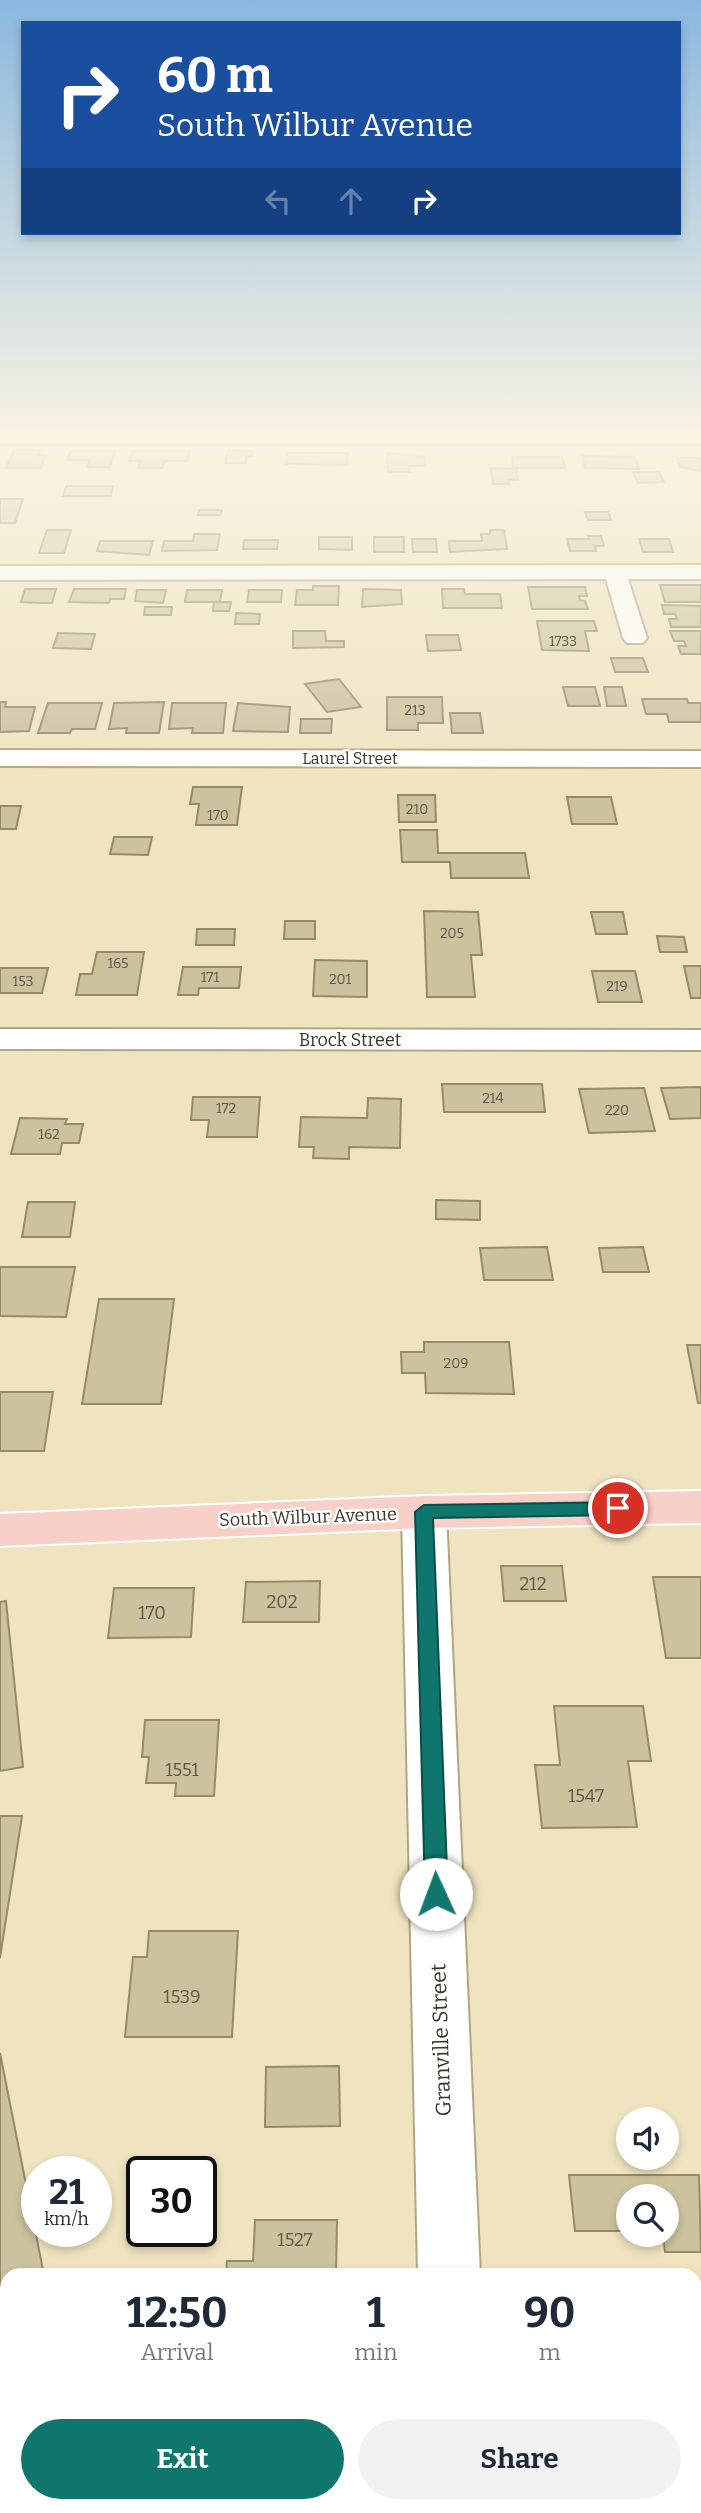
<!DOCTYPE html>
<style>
body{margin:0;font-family:Bitter,serif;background:#f2f2f3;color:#1f2937;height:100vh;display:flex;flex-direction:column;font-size:26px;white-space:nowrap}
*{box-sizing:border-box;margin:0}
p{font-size:23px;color:#747a83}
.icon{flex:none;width:38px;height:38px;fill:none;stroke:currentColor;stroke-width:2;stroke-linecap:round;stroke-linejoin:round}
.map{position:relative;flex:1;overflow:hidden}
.sheet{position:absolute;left:0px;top:2268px;width:702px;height:245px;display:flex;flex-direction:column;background:#fff;border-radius:21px 21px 0 0;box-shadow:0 4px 10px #0003}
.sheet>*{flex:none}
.banner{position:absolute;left:21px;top:21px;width:660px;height:214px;border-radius:0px;box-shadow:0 4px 10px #0003;background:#1a4fa0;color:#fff;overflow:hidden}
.controls{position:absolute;left:616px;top:2107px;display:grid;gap:14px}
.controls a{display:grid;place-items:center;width:63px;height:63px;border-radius:50%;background:#fff;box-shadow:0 4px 10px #0003;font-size:35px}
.speed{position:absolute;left:21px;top:2156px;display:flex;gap:14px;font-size:35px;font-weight:700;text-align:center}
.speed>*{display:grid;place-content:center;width:91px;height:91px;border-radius:50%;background:#fff;box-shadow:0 4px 10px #0003;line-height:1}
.speed small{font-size:18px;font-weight:400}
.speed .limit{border:4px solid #111;border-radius:10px;background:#fff;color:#111}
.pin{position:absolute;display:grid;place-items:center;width:60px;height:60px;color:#fff;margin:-30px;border:4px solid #fff;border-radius:50%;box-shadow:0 2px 7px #0007}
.me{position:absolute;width:77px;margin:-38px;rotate:358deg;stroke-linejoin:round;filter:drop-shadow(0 0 5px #0008)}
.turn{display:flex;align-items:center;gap:24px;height:147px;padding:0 21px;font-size:32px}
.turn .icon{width:91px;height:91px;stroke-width:2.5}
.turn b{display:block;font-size:49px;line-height:60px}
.lanes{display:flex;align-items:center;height:66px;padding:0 21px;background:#0003;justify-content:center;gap:35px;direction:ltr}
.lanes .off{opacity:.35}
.eta{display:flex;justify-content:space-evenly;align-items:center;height:119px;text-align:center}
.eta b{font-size:42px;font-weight:700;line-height:49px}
.button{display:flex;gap:14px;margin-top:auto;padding:14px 21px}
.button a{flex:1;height:80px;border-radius:42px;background:#0f766e;color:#fff;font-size:28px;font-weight:700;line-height:80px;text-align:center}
.button a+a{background:#f2f2f3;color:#1f2937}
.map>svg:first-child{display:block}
.building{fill:#cdc29e;stroke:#958b69;stroke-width:2}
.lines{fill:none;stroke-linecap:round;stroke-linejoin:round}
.minor-casing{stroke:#b1a683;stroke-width:4}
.major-casing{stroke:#fff;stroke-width:4}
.minor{fill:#fff;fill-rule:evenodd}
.major{fill:#f8d0c7;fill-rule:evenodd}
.route{fill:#0f766e;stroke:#0a4d48;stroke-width:2}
.labels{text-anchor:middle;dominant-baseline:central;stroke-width:5;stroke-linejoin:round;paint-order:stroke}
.number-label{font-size:14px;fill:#5e5845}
.far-street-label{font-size:16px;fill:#393527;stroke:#fff}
.street-label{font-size:18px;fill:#393527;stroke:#fff}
.near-number-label{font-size:18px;fill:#5e5845}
.near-street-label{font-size:21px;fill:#393527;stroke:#fff}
</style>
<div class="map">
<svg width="701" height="2513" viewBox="0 0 701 2513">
<rect width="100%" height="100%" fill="#f0e4c0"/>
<g class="building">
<path d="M14,450h26l-2,6h7l-4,12h-35z"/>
<path d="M228,450l25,1 -1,5h-5l-1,7h-21z"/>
<path d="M71,451h44l-5,16h-23l3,-7h-23z"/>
<path d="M132,451h58l-2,10h-23l-3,7h-24l3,-7h-12z"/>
<path d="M288,453h60l-1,12 -61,-1z"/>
<path d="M387,453l38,4v9h-16l1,6h-22z"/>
<path d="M582,456l53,1 4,12 -54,-1z"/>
<path d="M512,457h50l3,11h-52z"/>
<path d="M677,458h24v13l-21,-4z"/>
<path d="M491,468l25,1 2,11h-10l1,4h-16z"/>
<path d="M633,472h26l5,10 -26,1z"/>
<path d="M66,486h47l-2,10h-48z"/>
<path d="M0,499h23l-8,24h-15z"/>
<path d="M199,510h23l-2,5h-22z"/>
<path d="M585,512h23l3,8h-23z"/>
<path d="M47,530h24l-7,23h-25z"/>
<path d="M490,530h14l3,19 -57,3 -1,-11h33l-1,-7h9z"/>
<path d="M194,534h26l-3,16 -55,1 2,-10h29z"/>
<path d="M588,536h13l3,10h-9l1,5h-26l-3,-12h22z"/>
<path d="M319,537h33v13l-33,-1z"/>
<rect x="374" y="537" width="30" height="15"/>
<path d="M412,539h24l1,13h-24z"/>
<path d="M639,539h30l4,13h-30z"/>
<path d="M244,540h34l-1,9h-34z"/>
<path d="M100,541h53l-4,14 -52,-4z"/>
<path d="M660,585h41v17h-36z"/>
<path d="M313,586h26l-1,19h-43l2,-15h16z"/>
<path d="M528,587h57l2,9h-8l1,4 5,1 3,8h-56z"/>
<path d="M25,589h31l-4,14h-13l-18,-1z"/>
<path d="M74,589h52l-2,10h-14l-1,4 -40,-1z"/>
<path d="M363,589l38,1 1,14 -40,3z"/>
<path d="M442,589h22l1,5h35l2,14h-59z"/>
<path d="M137,590h29l-3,13 -28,-2z"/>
<path d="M187,590h35l-2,12h-35z"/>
<path d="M249,590h33l-1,12h-34z"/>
<path d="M214,602h17l-2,9h-16z"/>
<path d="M662,605l39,1v21h-30l-2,-8h8l-2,-5h-11z"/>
<path d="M145,607h27l-1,8h-27z"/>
<path d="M236,613l24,1 -1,10h-24z"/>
<path d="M537,621h57l3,10h-12l4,20 -47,-1z"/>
<path d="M293,631h32l1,10h18v6l-51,1z"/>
<path d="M670,631h31v23h-20l-3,-8h8l-2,-5h-10z"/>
<path d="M58,633l37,1 -4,15 -38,-1z"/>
<path d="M426,635h32l3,15 -33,1z"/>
<path d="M611,658h32l5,14h-33z"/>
<path d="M339,679l22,28 -34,5 -22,-28z"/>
<path d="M563,687h32l5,19h-32z"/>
<path d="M604,687h18l4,19h-19z"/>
<path d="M387,697h55l1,26h-25v7h-31z"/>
<path d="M642,699h45l1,4h13v19h-32l-2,-8h-21z"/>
<path d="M0,702h6l-1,5h30l-6,24 -29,1z"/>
<path d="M164,702l-5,31h-33l1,-5 -18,1 5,-26z"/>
<path d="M48,703h54l-7,26h-23l-2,4h-32z"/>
<path d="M172,703h54l-3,30h-31l1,-5 -24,1z"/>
<path d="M238,703l52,4 -2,25 -55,-1z"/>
<path d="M450,713h30l3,20h-31z"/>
<path d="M301,719h31l-1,14h-31z"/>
<path d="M193,787h49l-5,38h-41l3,-21h-9z"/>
<path d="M398,795h37l1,27h-37z"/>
<path d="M567,797h44l6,27h-45z"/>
<path d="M0,806h21l-5,23h-16z"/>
<path d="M400,830h37l1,23h87l4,25h-78l-1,-16h-48z"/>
<path d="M114,837h38l-4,18 -38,-1z"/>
<path d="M424,911l54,1 4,43h-11l4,42h-48z"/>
<path d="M591,912h32l4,22h-31z"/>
<path d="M285,921h30v18h-31z"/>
<path d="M197,929h38l-1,16h-38z"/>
<path d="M657,936l27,1 3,15h-27z"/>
<path d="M97,952h47l-7,43h-61l4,-21h12z"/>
<path d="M315,960l52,1v36l-54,-1z"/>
<path d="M684,966h17v32h-10z"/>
<path d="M183,967h58l-2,21h-40l-1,7h-20z"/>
<path d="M0,968h48l-6,25h-42z"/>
<path d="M592,971h43l7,31h-44z"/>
<path d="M442,1084h100l3,28h-101z"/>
<path d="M701,1087v31l-31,1 -9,-31z"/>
<path d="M644,1088l11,43 -66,2 -10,-44z"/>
<path d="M193,1097h67l-3,40h-50l2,-17h-18z"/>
<path d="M368,1098l33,1 -1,49 -51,-1v12l-36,-1 1,-11h-15l2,-30 66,1z"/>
<path d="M20,1118l47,1 -2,5h18l-4,19h-17l-2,11h-49z"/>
<path d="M436,1200l44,1v19l-44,-1z"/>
<path d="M28,1202h47l-5,35h-48z"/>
<path d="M547,1247l6,33h-69l-4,-32z"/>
<path d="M643,1247l6,25h-46l-4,-24z"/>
<path d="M0,1267h75l-9,50 -66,-1z"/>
<path d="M99,1299h75l-13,105h-79z"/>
<path d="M424,1342h85l5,52 -88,-1 -1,-20h-23l-1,-21h23z"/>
<path d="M687,1345h14v58h-3z"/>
<path d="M0,1392h53l-9,59h-44z"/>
<path d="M501,1566h61l4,35h-62z"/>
<path d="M653,1577h48v81h-35z"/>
<path d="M320,1581l-1,41h-76l3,-40z"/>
<path d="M114,1588h80l-3,49 -83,1z"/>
<path d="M6,1601l17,166 -23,4v-169z"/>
<path d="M554,1706h89l8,55h-23l9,66 -95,1 -7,-63h25z"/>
<path d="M145,1720h74l-5,76h-39l1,-13h-30l3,-26h-7z"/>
<path d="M0,1816h22l-22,142z"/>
<path d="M149,1931h89l-6,106h-107l8,-80h14z"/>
<path d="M0,2053l44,222h-37v25l-7,2z"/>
<path d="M339,2066l1,60 -75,1 1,-60z"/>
<path d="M569,2175h130l2,77h-36l-2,-17h4v-39h-39v35h-53z"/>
<path d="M255,2220h82l-1,55h-110l1,-14h26z"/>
<path d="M7,2366v140h87l1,7h-95v-146z"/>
<path d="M613,2506h44l1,7h-45z"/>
</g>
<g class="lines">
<g class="minor-casing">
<g id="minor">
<rect x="0" y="437" width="701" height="7"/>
<path d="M701,565v14h-73l19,59 -4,5h-16l-4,-5 -17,-59 -606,1v-14z"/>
<path d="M0,750l701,1v16l-701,-1z"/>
<path d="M0,1029l701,1v20l-701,-1z"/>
<path d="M424,1496l16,5 6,11 34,763h-62l-16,-763 6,-11z"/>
<path d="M422,2506h68l1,7h-68z"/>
</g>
</g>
<g class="major-casing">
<path id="major" d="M701,1491v32l-277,5 -424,18v-32l424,-18z"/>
</g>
<use href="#minor" class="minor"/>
<use href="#major" class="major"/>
</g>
<linearGradient id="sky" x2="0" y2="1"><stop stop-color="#8ab8df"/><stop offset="0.55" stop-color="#f8f3e3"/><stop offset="1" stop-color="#f8f3e3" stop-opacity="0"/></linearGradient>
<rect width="701" height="789" fill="url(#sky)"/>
<path class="route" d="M618,1502l9,6 -9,7 -185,3 15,376 -4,6 -8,3 -7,-3 -4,-6 -10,-382 9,-7z"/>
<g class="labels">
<g class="number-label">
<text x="563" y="641">1733</text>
<text x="415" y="710">213</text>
<text x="417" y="809">210</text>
<text x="218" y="815">170</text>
<text x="452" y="933">205</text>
<text x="118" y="963">165</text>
<text x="210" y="977">171</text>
<text x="340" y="979">201</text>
<text x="23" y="981">153</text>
<text x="617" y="986">219</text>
<text x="493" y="1098">214</text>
<text x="226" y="1108">172</text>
<text x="617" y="1110">220</text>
<text x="49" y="1134">162</text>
<text x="456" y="1363">209</text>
</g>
<g class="far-street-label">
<text x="350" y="758">Laurel Street</text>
</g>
<g class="street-label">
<text x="350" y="1040">Brock Street</text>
<text transform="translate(308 1517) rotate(-2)">South Wilbur Avenue</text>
</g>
<g class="near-number-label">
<text x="533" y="1584">212</text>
<text x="282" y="1602">202</text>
<text x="152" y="1613">170</text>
<text x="182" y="1770">1551</text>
<text x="586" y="1796">1547</text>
<text x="182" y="1997">1539</text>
<text x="295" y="2240">1527</text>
</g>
<g class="near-street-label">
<text transform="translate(441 2040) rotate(-92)">Granville Street</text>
</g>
</g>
</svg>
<div class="controls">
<a><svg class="icon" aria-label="sound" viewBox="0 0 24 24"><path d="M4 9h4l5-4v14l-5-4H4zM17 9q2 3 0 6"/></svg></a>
<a><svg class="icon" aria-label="search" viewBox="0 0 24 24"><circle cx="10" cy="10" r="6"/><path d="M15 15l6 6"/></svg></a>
</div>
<div class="speed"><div>21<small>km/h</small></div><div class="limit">30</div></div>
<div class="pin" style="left:618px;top:1508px;background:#d93025"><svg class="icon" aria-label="arrive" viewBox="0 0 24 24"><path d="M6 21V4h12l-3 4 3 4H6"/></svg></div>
<svg class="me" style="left:436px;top:1894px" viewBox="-20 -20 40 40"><circle r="19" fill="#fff"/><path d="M0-13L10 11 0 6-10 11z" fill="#0f766e"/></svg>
<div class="banner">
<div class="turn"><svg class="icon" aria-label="right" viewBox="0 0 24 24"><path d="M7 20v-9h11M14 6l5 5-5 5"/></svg><div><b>60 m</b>South Wilbur Avenue</div></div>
<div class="lanes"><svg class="icon off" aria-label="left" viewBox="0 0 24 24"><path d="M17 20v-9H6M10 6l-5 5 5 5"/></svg><svg class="icon off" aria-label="ahead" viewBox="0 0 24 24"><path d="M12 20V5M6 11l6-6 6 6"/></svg><svg class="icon" aria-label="right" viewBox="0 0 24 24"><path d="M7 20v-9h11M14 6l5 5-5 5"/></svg></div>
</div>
<section class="sheet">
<div class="eta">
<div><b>12:50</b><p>Arrival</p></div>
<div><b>1</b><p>min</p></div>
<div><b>90</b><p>m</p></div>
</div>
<div class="button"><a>Exit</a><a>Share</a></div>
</section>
</div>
